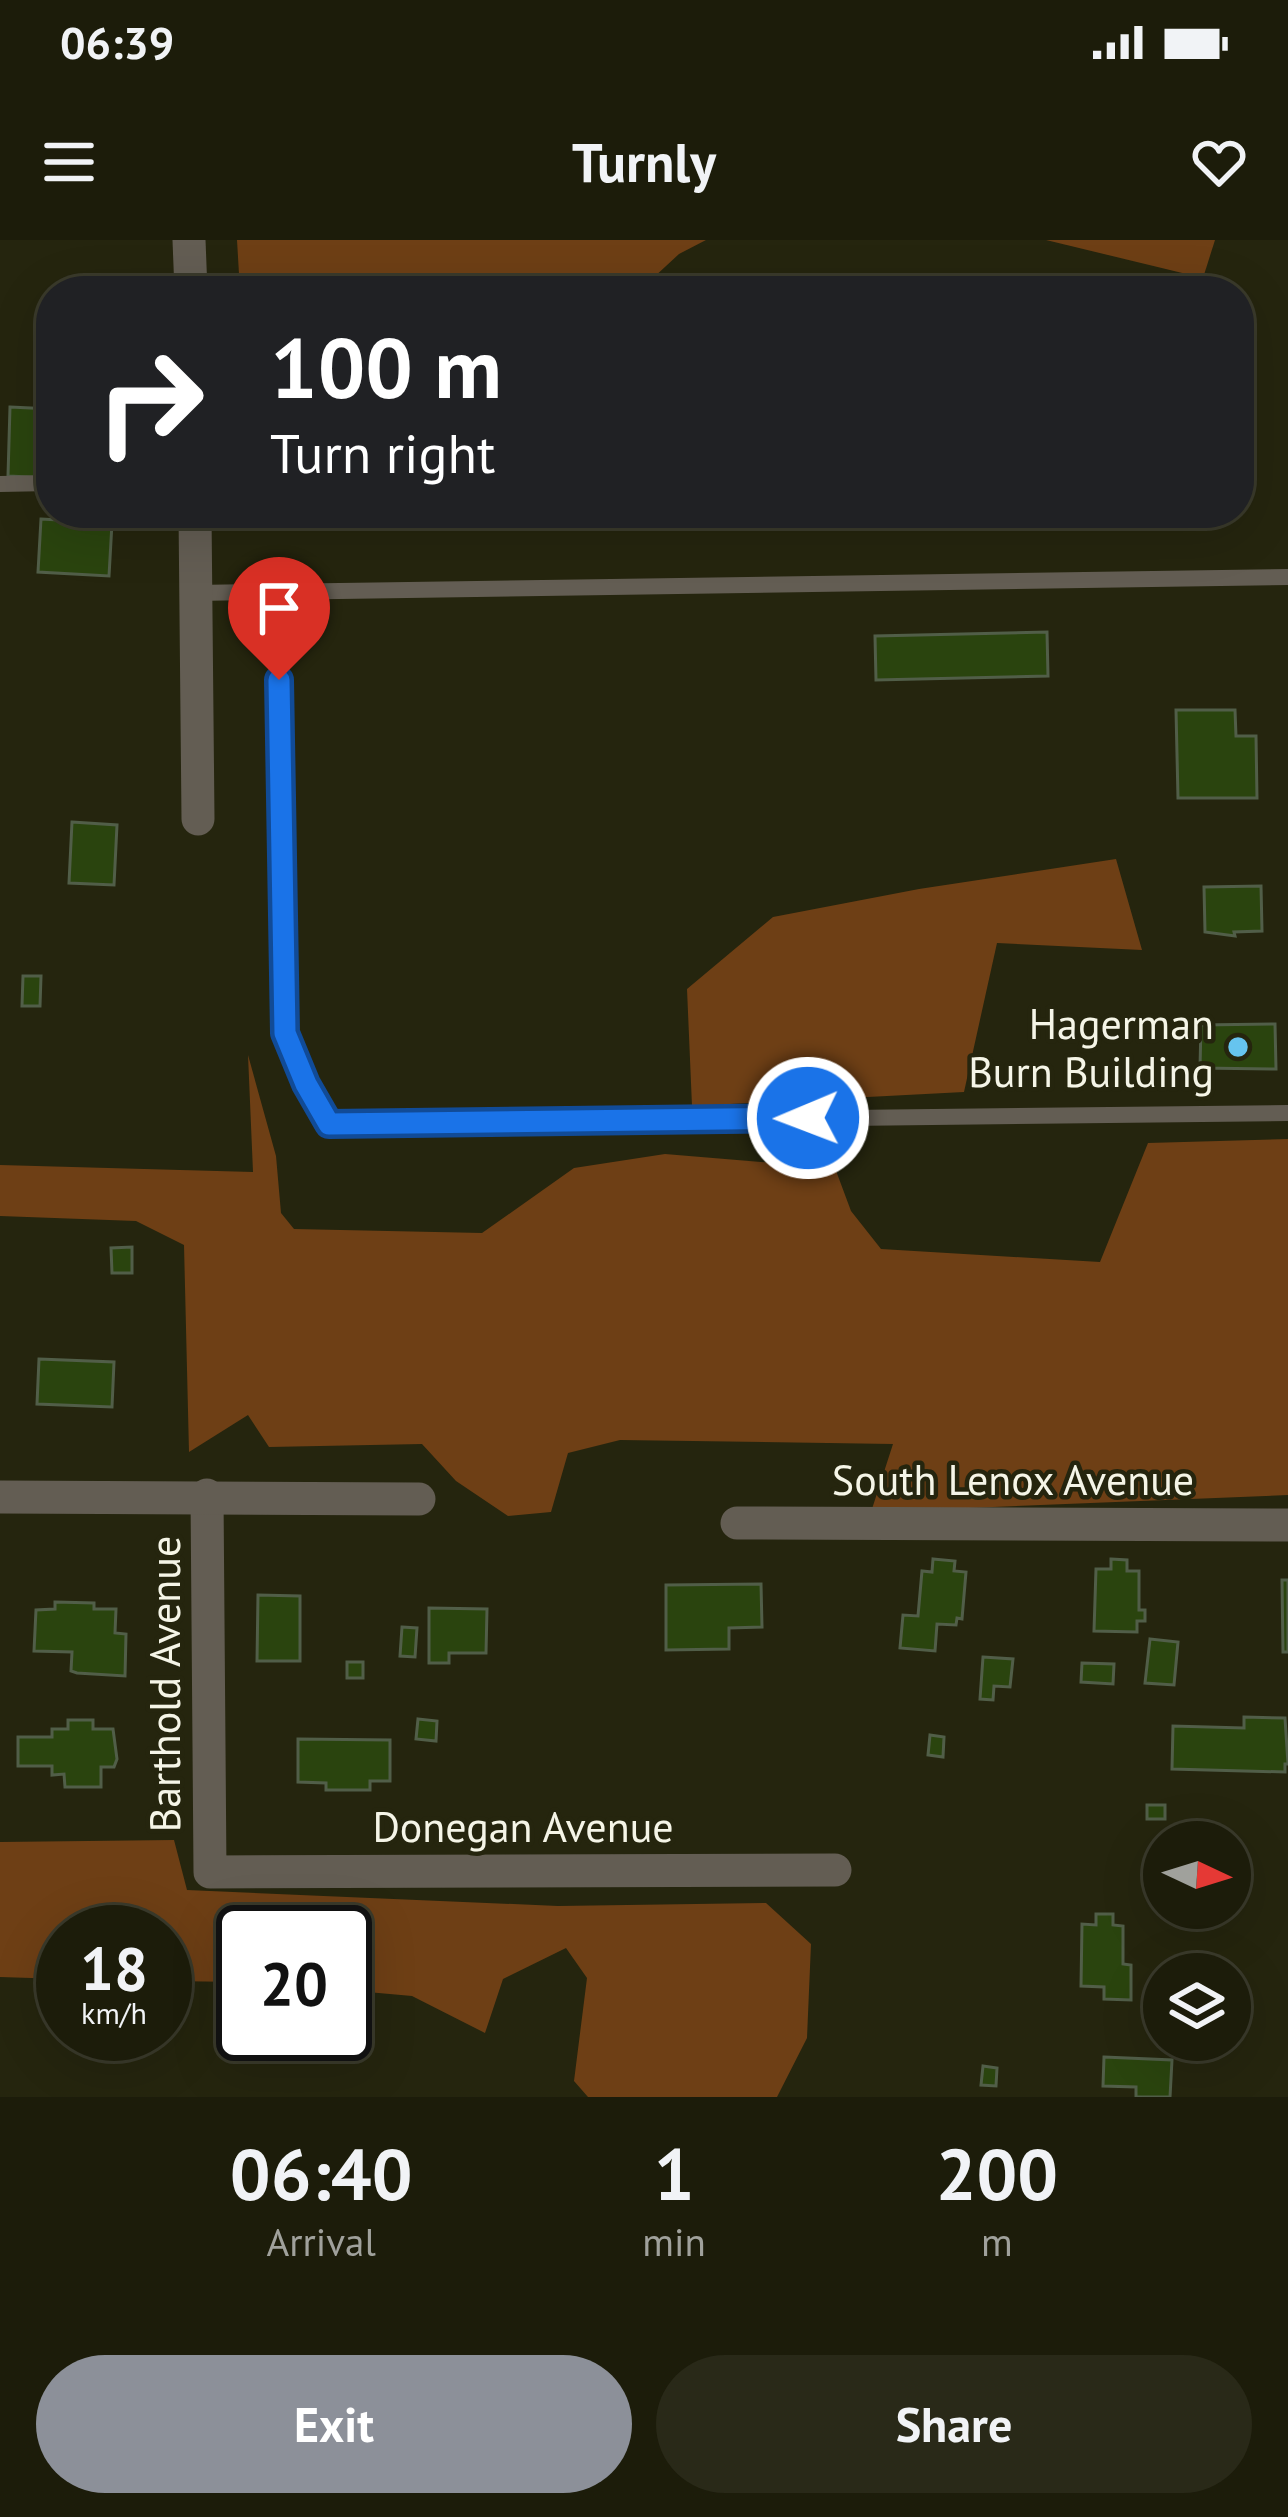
<!DOCTYPE html>
<style>
body{margin:0;font-family:"PT Sans",sans-serif;background:#292918;color:#f1f3f6;height:100vh;display:flex;flex-direction:column;font-size:45px;white-space:nowrap}
*{box-sizing:border-box;margin:0}
p{font-size:39px;color:#a0a19c}
.icon{flex:none;width:66px;height:66px;fill:none;stroke:currentColor;stroke-width:2;stroke-linecap:round;stroke-linejoin:round}
.map{position:relative;height:1857px;overflow:hidden}
.panel{display:flex;flex-direction:column;background:#1c1c0a;flex:1}
.panel>*{flex:none}
.guide{position:absolute;left:36px;top:36px;width:1218px;height:252px;border-radius:48px;box-shadow:0 12px 48px #0002,0 0 0 3px #3a3a2b;background:#202124;color:#fff;overflow:hidden}
.needle{width:78px;rotate:94deg}
.fabs{position:absolute;left:1143px;top:1581px;display:grid;gap:24px}
.fabs a{display:grid;place-items:center;width:108px;height:108px;border-radius:50%;background:#1c1c0a;box-shadow:0 12px 48px #0002,0 0 0 3px #3a3a2b;font-size:60px}
.speed{position:absolute;left:36px;top:1665px;display:flex;gap:24px;font-size:60px;font-weight:700;text-align:center}
.speed>*{display:grid;place-content:center;width:156px;height:156px;border-radius:50%;background:#1c1c0a;box-shadow:0 12px 48px #0002,0 0 0 3px #3a3a2b;line-height:1}
.speed small{font-size:30px;font-weight:400}
.speed .limit{border:6px solid #111;border-radius:18px;background:#fff;color:#111}
.pin{position:absolute;display:grid;place-items:center;width:102px;height:102px;color:#fff;margin:-123px -51px;border-radius:50% 50% 50% 0;rotate:-45deg;box-shadow:0 0 12px #0007}
.pin .icon{rotate:45deg}
.me{position:absolute;width:132px;margin:-66px;rotate:269deg;stroke-linejoin:round;filter:drop-shadow(0 0 9px #0008)}
.turn{display:flex;align-items:center;gap:42px;height:252px;padding:0 36px;font-size:54px}
.turn .icon{width:156px;height:156px;stroke-width:2.5}
.turn b{display:block;font-size:84px;line-height:102px}
.eta{display:flex;justify-content:space-evenly;align-items:center;height:204px;text-align:center}
.eta b{font-size:72px;font-weight:800;line-height:84px}
.cta{display:flex;gap:24px;margin-top:auto;padding:24px 36px}
.cta a{flex:1;height:138px;border-radius:72px;background:#8c9099;color:#fff;font-size:48px;font-weight:800;line-height:138px;text-align:center}
.cta a+a{background:#292918;color:#f1f3f6}
.status{display:flex;justify-content:space-between;align-items:center;height:84px;padding:0 60px;background:#1c1c0a;direction:ltr}
.status svg{height:33px;fill:currentColor}
header{display:flex;justify-content:space-between;align-items:center;height:156px;padding:0 36px;background:#1c1c0a;font-size:54px;font-weight:800}
.map>svg:first-child{display:block}
.forest{fill:#6e3f15}
.building{fill:#2a440e;stroke:#515e48;stroke-width:3}
.lines{fill:none;stroke-linecap:round;stroke-linejoin:round}
.service{stroke:#635d53;stroke-width:16}
.minor{stroke:#635d53;stroke-width:33}
.route-casing{stroke:#114b97;stroke-width:30}
.route{stroke:#1a73e8;stroke-width:21}
.poi-dot{fill:#66c4ef;stroke:#25250e;stroke-width:4.5}
.labels{text-anchor:middle;dominant-baseline:central;stroke-width:9;stroke-linejoin:round;paint-order:stroke}
.poi-label{font-size:42px;fill:#f5f5e7;stroke:#25250e;text-anchor:end}
.street-label{font-size:42px;fill:#f5f5e7;stroke:#25250e}
</style>
<div class="status"><b>06:39</b><svg viewBox="0 0 49 12"><path d="M0 12V9h3v3zM5 12V6h3v6zM10 12V3h3v9zM15 12V0h3v12zM26 1h20v11H26zM47 4h2v5h-2z"/></svg></div>
<header><svg class="icon" aria-label="menu" viewBox="0 0 24 24"><path d="M4 6h16M4 12h16M4 18h16"/></svg>Turnly<svg class="icon" aria-label="heart" viewBox="0 0 24 24"><path d="M12 20l-8-8c-3-5 5-10 8-4 3-6 11-1 8 4z"/></svg></header>
<div class="map">
<svg width="1288" height="1857" viewBox="0 0 1288 1857">
<rect width="100%" height="100%" fill="#25250e"/>
<g class="forest">
<path d="M237,0h469l-27,14 -40,37h-399z"/>
<path d="M1046,0h169l-12,38z"/>
<path d="M1116,619l26,91 -145,-7 -33,149 -272,14 -5,-117 86,-72 146,-28z"/>
<path d="M248,815l28,101 5,57 13,16 188,4 92,-65 91,-14 170,14 16,43 30,38 219,13 48,-119 140,-4v356l-417,17 22,-68 -273,-4 -52,13 -17,59 -43,4 -52,-35 -34,-37 -153,3 -21,-32 -59,37 -5,-207 -48,-24 -136,-5v-51l253,7z"/>
<path d="M174,1600l13,50 371,16 208,-3 45,41 -4,94 -30,59h-189l-14,-16 13,-103 -21,-30 -63,31 -18,54 -73,-37 -67,-6v-58h-102v50l-78,-1v-49h-102v47l-63,-2v-135z"/>
</g>
<g class="building">
<path d="M104,35l25,4 -1,12h-27z"/>
<path d="M10,167l41,2v69l-43,-2z"/>
<path d="M41,279l71,4 -3,53 -71,-4z"/>
<path d="M1047,392l1,44 -172,4 -1,-44z"/>
<path d="M1176,470h59l1,26h20l1,62h-79z"/>
<path d="M72,582l45,3 -3,60 -45,-2z"/>
<path d="M1261,646l1,45 -28,1 1,4 -30,-4 -1,-45z"/>
<path d="M23,736h18l-1,30h-18z"/>
<path d="M1275,784l1,45 -76,-1 1,-43z"/>
<path d="M132,1007v26h-20l-1,-25z"/>
<path d="M39,1119l75,3 -2,45 -75,-3z"/>
<path d="M933,1319l22,2 -1,10 12,1 -4,47 -5,-1 -1,7 -19,-1 -2,27 -35,-3 3,-33 15,1 4,-45 10,1z"/>
<path d="M1111,1319l16,1v11h12v39h6v11h-8v11l-43,-1 2,-62h15z"/>
<path d="M1282,1340h6v72h-5z"/>
<path d="M761,1344l1,43 -33,1v21l-63,1v-65z"/>
<path d="M258,1355l42,1v65h-43z"/>
<path d="M55,1362l39,1v6h22l-1,24 11,1 -1,42 -48,-3 -6,-2 1,-19 -38,-1 2,-41 19,-1z"/>
<path d="M429,1368l58,1 -1,44h-37v10h-20z"/>
<path d="M402,1387l15,1 -2,29 -15,-1z"/>
<path d="M1150,1399l28,3 -4,43 -29,-2z"/>
<path d="M983,1417l30,2 -3,28 -16,-1 -1,14 -13,-1z"/>
<rect x="347" y="1422" width="16" height="16"/>
<path d="M1082,1423l32,1 -1,20 -32,-2z"/>
<path d="M1244,1477l41,1 3,46h-3v8l-113,-3 1,-43 71,2z"/>
<path d="M418,1479l19,2 -1,20 -20,-2z"/>
<path d="M68,1480h25v9h20l4,30 -3,8h-13v20h-36l-1,-13 -12,1v-9h-34v-29h34v-8h16z"/>
<path d="M930,1495l14,2 -1,20 -15,-2z"/>
<path d="M298,1499l92,1v41h-20v9h-44v-7l-28,-1z"/>
<rect x="1147" y="1565" width="18" height="14"/>
<path d="M1096,1674h17v11l10,1v38l8,1v35l-27,-1v-12l-23,-1 1,-62 14,1z"/>
<path d="M1104,1817l68,3 -2,37h-34v-10l-33,-1z"/>
<path d="M983,1826l14,2 -1,18 -15,-1z"/>
</g>
<g class="lines">
<g class="service">
<path d="M0,244l51,-1"/>
<path d="M277,351l8,441 21,52 23,40 959,-11"/>
<path d="M195,353l1093,-16"/>
</g>
<g class="minor">
<path d="M189,0l2,51"/>
<path d="M195,273l3,306"/>
<path d="M207,1255l3,377 625,-2"/>
<path d="M0,1257l419,2"/>
<path d="M737,1283l551,2"/>
</g>
</g>
<g class="lines">
<g class="route-casing">
<path id="route" d="M279,440l6,353 21,51 23,40 479,-6"/>
</g>
<use href="#route" class="route"/>
</g>
<circle class="poi-dot" cx="1238" cy="807" r="12"/>
<g class="labels">
<g class="poi-label">
<text x="1214" y="783">Hagerman<tspan x="1214" dy="48">Burn Building</tspan></text>
</g>
<g class="street-label">
<text x="1013" y="1239">South Lenox Avenue</text>
<text transform="translate(164 1444) rotate(-90)">Barthold Avenue</text>
<text x="523" y="1586">Donegan Avenue</text>
</g>
</g>
</svg>
<div class="fabs">
<a><svg class="needle" viewBox="-14 -14 28 28"><path d="M0-13l5 13h-10z" fill="#e53935"/><path d="M0 13l5-13h-10z" fill="#a0a19c"/></svg></a>
<a><svg class="icon" aria-label="layers" viewBox="0 0 24 24"><path d="M12 4l9 5-9 5-9-5zM3 14l9 5 9-5"/></svg></a>
</div>
<div class="speed"><div>18<small>km/h</small></div><div class="limit">20</div></div>
<div class="pin" style="left:279px;top:440px;background:#d93025"><svg class="icon" aria-label="arrive" viewBox="0 0 24 24"><path d="M6 21V4h12l-3 4 3 4H6"/></svg></div>
<svg class="me" style="left:808px;top:878px" viewBox="-20 -20 40 40"><circle r="17" fill="#1a73e8" stroke="#fff" stroke-width="3"/><path d="M0-11L8 9 0 5-8 9z" fill="#fff"/></svg>
<div class="guide">
<div class="turn"><svg class="icon" aria-label="right" viewBox="0 0 24 24"><path d="M7 20v-9h11M14 6l5 5-5 5"/></svg><div><b>100 m</b>Turn right</div></div>
</div>
</div>
<section class="panel">
<div class="eta">
<div><b>06:40</b><p>Arrival</p></div>
<div><b>1</b><p>min</p></div>
<div><b>200</b><p>m</p></div>
</div>
<div class="cta"><a>Exit</a><a>Share</a></div>
</section>
